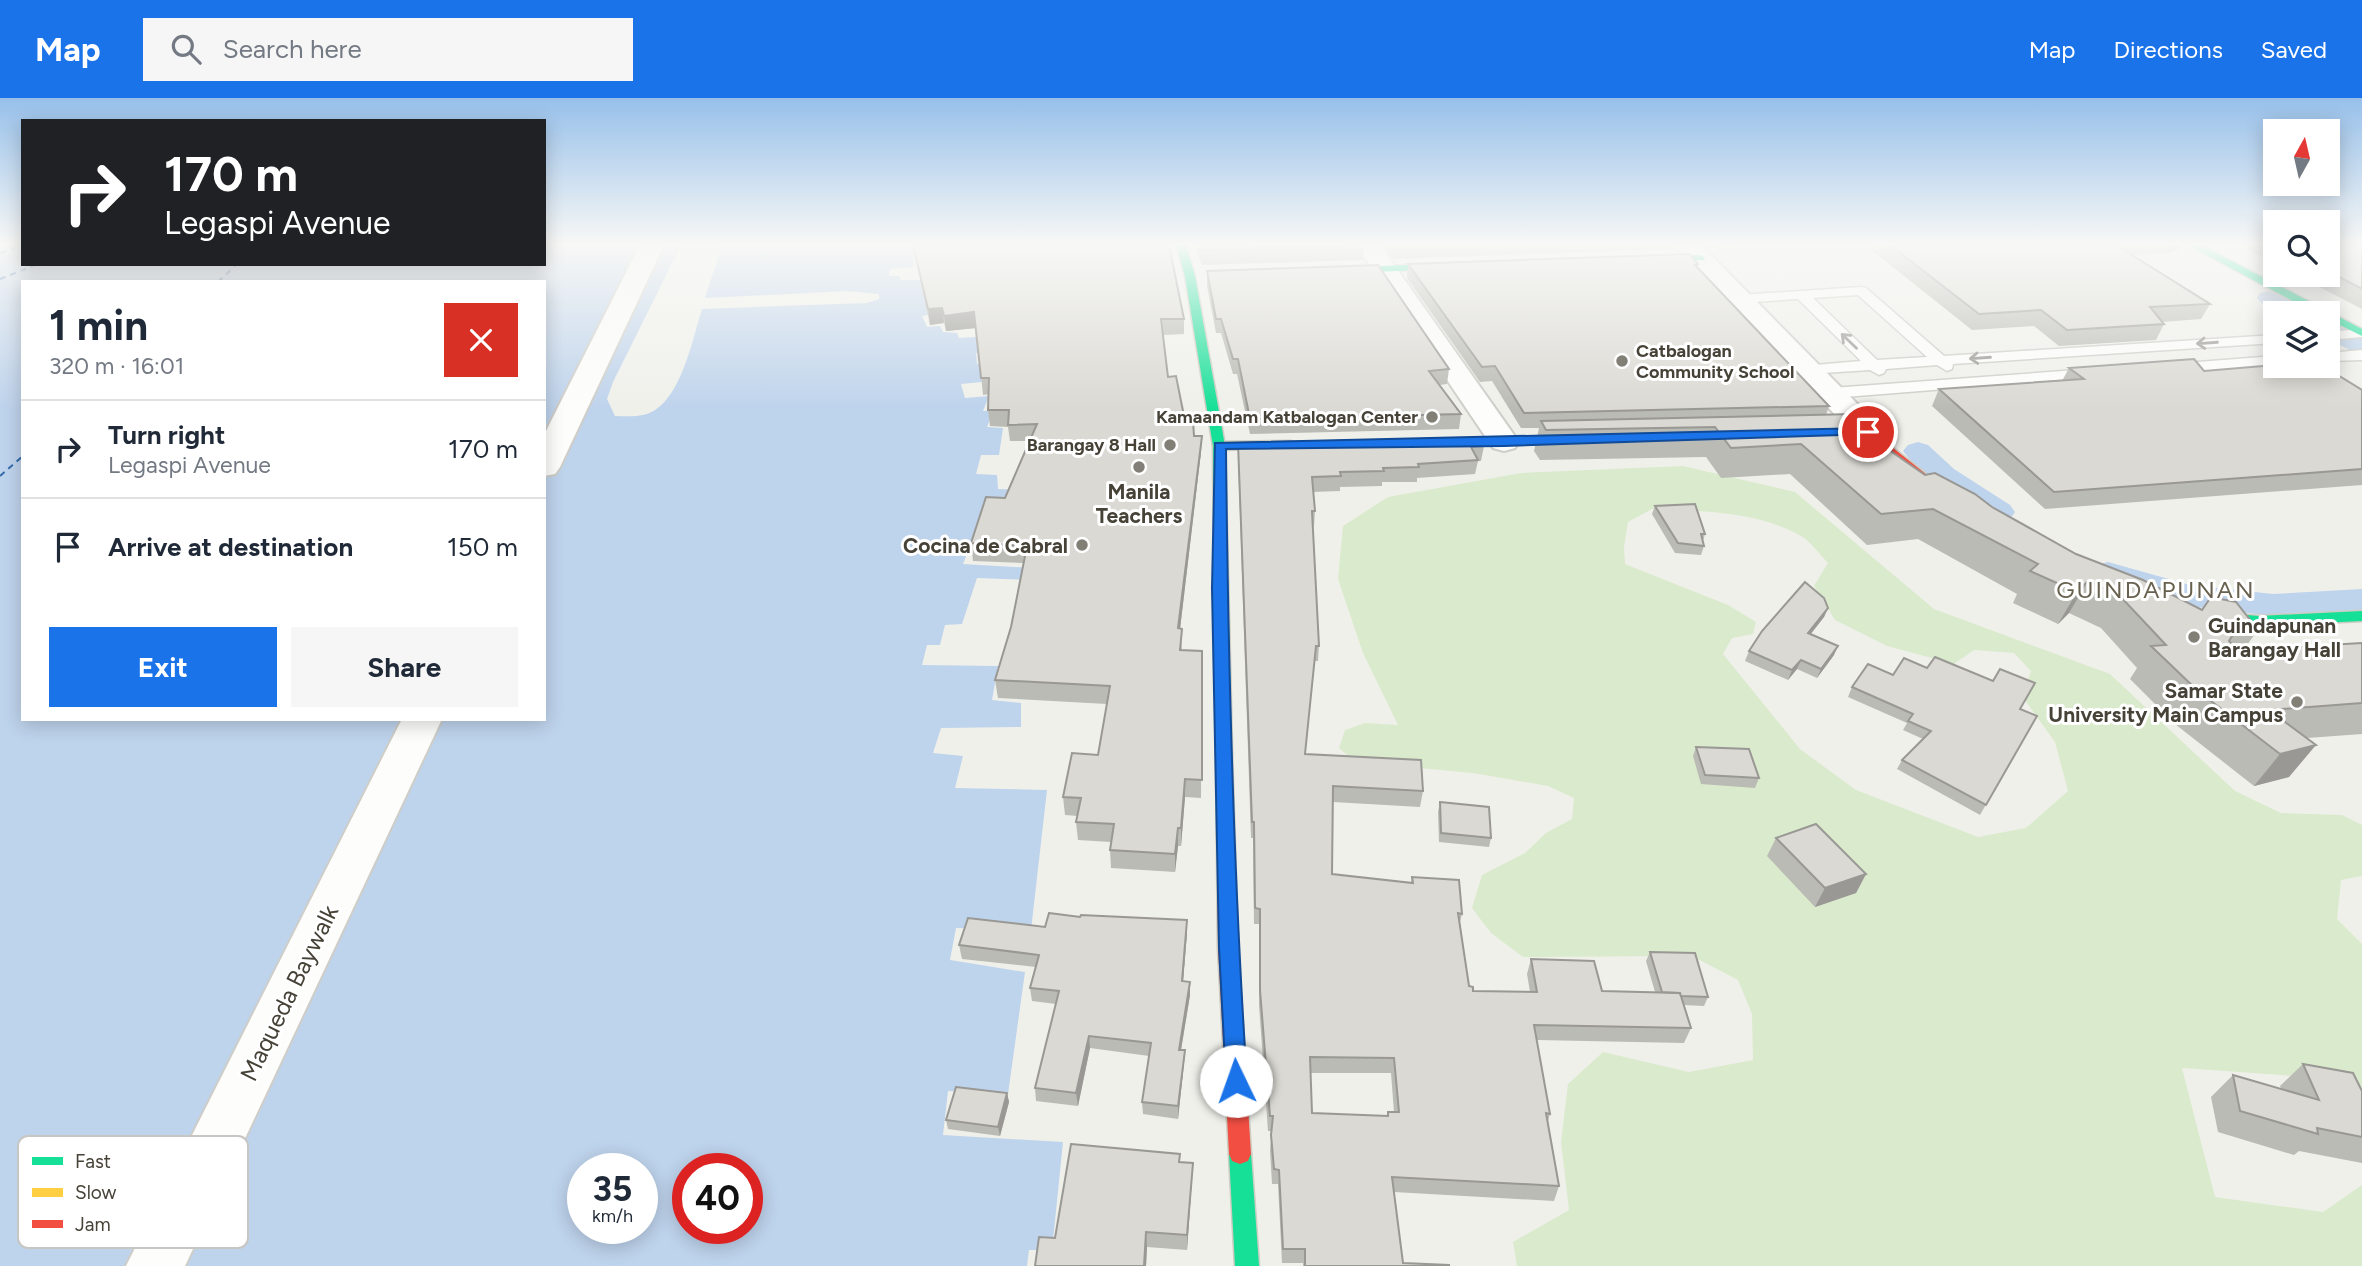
<!DOCTYPE html>
<meta charset="utf-8">
<style>
body{margin:0;font-family:Figtree,sans-serif;background:#f6f6f7;color:#1f2937;height:100vh;display:flex;flex-direction:column;font-size:26px;white-space:nowrap}
*{box-sizing:border-box;margin:0}
p{font-size:23px;color:#747a83}
.icon{flex:none;width:38px;height:38px;fill:none;stroke:currentColor;stroke-width:2;stroke-linecap:round;stroke-linejoin:round}
.map{position:relative;flex:1;overflow:hidden}
.sheet{position:absolute;left:21px;top:182px;width:525px;height:441px;display:flex;flex-direction:column;background:#fff;border-radius:0px;box-shadow:0 4px 18px #0003}
.sheet>*{flex:none}
.hud{position:absolute;left:21px;top:21px;width:525px;height:147px;border-radius:0px;box-shadow:0 4px 18px #0003;background:#202124;color:#fff;overflow:hidden}
.needle{width:46px;rotate:8deg}
.fabs{position:absolute;left:2263px;top:21px;display:grid;gap:14px}
.fabs a{display:grid;place-items:center;width:77px;height:77px;border-radius:0px;background:#fff;box-shadow:0 4px 18px #0003;font-size:35px}
.speed{position:absolute;left:567px;top:1055px;display:flex;gap:14px;font-size:35px;font-weight:700;text-align:center}
.speed>*{display:grid;place-content:center;width:91px;height:91px;border-radius:50%;background:#fff;box-shadow:0 4px 18px #0003;line-height:1}
.speed small{font-size:18px;font-weight:400}
.speed .limit{border:10px solid #d22;background:#fff;color:#111}
.pin{position:absolute;display:grid;place-items:center;width:60px;height:60px;color:#fff;margin:-30px;border:4px solid #fff;border-radius:50%;box-shadow:0 2px 7px #0007}
.me{position:absolute;width:77px;margin:-38px;rotate:357deg;stroke-linejoin:round;filter:drop-shadow(0 0 5px #0008)}
.turn{display:flex;align-items:center;gap:24px;height:147px;padding:0 28px;font-size:32px}
.turn .icon{width:91px;height:91px;stroke-width:2.5}
.turn b{display:block;font-size:49px;line-height:60px}
.round{display:grid;place-items:center;flex:none;width:74px;height:74px;border-radius:0px;background:#f6f6f7}
.headline{display:flex;align-items:center;justify-content:space-between;height:119px;padding:0 28px}
h1{font-size:42px;font-weight:700;line-height:52px}
.button{display:flex;gap:14px;margin-top:auto;padding:14px 28px}
.button a{flex:1;height:80px;border-radius:0px;background:#1a73e8;color:#fff;font-size:28px;font-weight:700;line-height:80px;text-align:center}
.button a+a{background:#f6f6f7;color:#1f2937}
ul{padding:0;list-style:none}
li{display:flex;align-items:center;gap:21px;height:98px;padding:0 28px;border-top:2px solid #e0e1e3}
li div{flex:1}
li b{display:block;font-size:26px}
li em{font-style:normal}
header{display:flex;align-items:center;gap:42px;box-sizing:border-box;height:98px;padding:0 35px;background:#1a73e8;color:#fff}
header strong{font-size:33px}
nav{display:flex;gap:38px;margin-inline-start:auto;font-size:24px}
.search{width:490px;height:63px;background:#f6f6f7;display:flex;align-items:center;gap:18px;box-sizing:border-box;padding:0 24px;border-radius:0px;color:#747a83;font-size:26px}
.map>svg:first-child{display:block}
.green{fill:#daeacc;fill-rule:evenodd}
.water{fill:#bed3ec;fill-rule:evenodd}
.lines{fill:none;stroke-linecap:round;stroke-linejoin:round}
.canal{fill:#bed3ec;fill-rule:evenodd}
.ferry{stroke:#366bab;stroke-width:2;stroke-dasharray:6 5;stroke-linecap:butt}
.lane-casing{stroke:#cecdc8;stroke-width:3}
.street-casing{stroke:#cecdc8;stroke-width:4}
.fast-casing{stroke:#cecdc2;stroke-width:3}
.slow-casing{stroke:#cecdc2;stroke-width:3}
.jam-casing{stroke:#cecdc2;stroke-width:3}
.lane{fill:#fdfdfc;fill-rule:evenodd}
.street{fill:#fdfdfc;fill-rule:evenodd}
.fast{fill:#16e098;fill-rule:evenodd}
.slow{fill:#ffcf43;fill-rule:evenodd}
.jam{fill:#f24e42;fill-rule:evenodd}
.wall{fill:#bbbbb5;fill-rule:evenodd}
.shaded-wall{fill:#999894}
.building{fill:#dad9d3;stroke:#999894;stroke-width:2;fill-rule:evenodd}
.oneway{stroke:#989690}
.route{fill:#1a73e8;stroke:#114b97;stroke-width:2}
.poi-dot{fill:#827f76;stroke:#fff;stroke-width:2.5}
.labels{text-anchor:middle;dominant-baseline:central;stroke-width:6;stroke-linejoin:round;paint-order:stroke}
.far-poi-label{font-size:18px;font-weight:bold;fill:#464237;stroke:#fff;text-anchor:end}
.poi-label{font-size:21px;font-weight:bold;fill:#464237;stroke:#fff;text-anchor:end}
.quarter-label{font-size:24px;letter-spacing:2px;fill:#68614f;stroke:#fff}
.near-street-label{font-size:24px;fill:#464237;stroke:#fff}
.key{fill:#fff;stroke:#c8c6c3;stroke-width:2}
.key-label{font-size:19px;fill:#464237}
</style>
<header>
<strong>Map</strong>
<div class="search"><svg class="icon" aria-label="search" viewBox="0 0 24 24"><circle cx="10" cy="10" r="6"/><path d="M15 15l6 6"/></svg>Search here</div>
<nav><a>Map</a><a>Directions</a><a>Saved</a></nav>
</header>
<div class="map">
<svg width="2362" height="1168" viewBox="0 0 2362 1168">
<rect width="100%" height="100%" fill="#f0f0eb"/>
<path class="green" d="M1683,368l112,26 139,117 176,65 125,117 46,22 61,2 20,10v51l-21,4 -4,39 25,25v181l-25,-46 -155,-11 33,129 108,15 39,-27v81h-845l-4,-24 56,-32 -8,-68 7,-58 35,-32 86,20 64,-12 -1,-46 -14,-34 -46,-24 -169,1 -32,-24 -19,-25 10,-33 43,-22 21,-20 26,-14 2,-21 -26,-12 -75,-13 -118,-11 -16,-14 6,-18 20,-7 33,2 -35,-72 -25,-74 5,-53 45,-29 133,-24zM1652,411c50,2 105,2 149,27 10,6 19,19 27,27l-14,23 21,34 52,26 67,18 20,-14 40,3 17,18 -9,25 33,46 13,49 -42,37 -48,9 -122,-47 -56,-41 -77,-95 9,-16 21,-4 3,-12 -28,-17 -103,-41 -1,-17 4,-25z"/>
<path class="water" d="M0,147h23v19h521v-19h137l-68,137 -6,17 8,17c9,0 19,1 28,-1 37,-7 49,-75 59,-106l165,-6 12,-4v-5l-32,-3 -142,7 17,-53h220l-27,11 -2,11 -23,2 -1,7h10l2,4h29l9,33 -17,3 5,11 13,-1 3,6 14,1 2,5 36,-2 20,13 -39,4 1,11 43,-3 3,17 -62,6 4,14 24,-2 -6,15h10l-6,16 16,1 -4,27h-18l-5,19 21,1 1,14 46,2 -60,20 -21,53 70,4 -4,12 -52,-2 -15,46 -17,1 -5,20h-13l-5,20 76,1 -6,34 29,3v24l-80,1 -8,25 30,3 -8,32 92,2 -16,140 -75,-2 -6,32 75,12 -17,122 -60,-3 -5,44 120,7 -11,108h-23l-2,16h-1027zM23,184h521v437h-521zM583,1071h59v59h-59zM688,1071h59v59h-59z"/>
<g class="lines">
<g class="canal">
<path d="M2269,193l38,17 4,5c-19,1 -42,2 -54,-15l3,-5z"/>
<path d="M2328,223l34,16v19l-34,-17z"/>
<path d="M1918,344l10,3 26,24 56,36 5,7 -5,7c-8,2 -13,3 -21,0 -24,-10 -71,-47 -86,-68l5,-6z"/>
<path d="M2108,464l82,23 83,9 89,-5v22l-89,5 -85,-10 -92,-27 -5,-7 5,-7z"/>
</g>
<g class="ferry">
<path d="M0,155l23,-7"/>
<path d="M0,181l38,-15"/>
<path d="M218,184l19,-18"/>
<path d="M0,378l23,-20"/>
</g>
<g class="lane-casing">
<g id="lane">
<path d="M1861,189l5,1 78,68 331,-21v8l-322,21 -1,5 -5,2 -10,-6 -51,4 -2,4 -5,2 -9,-5 -62,4 -5,-2 -3,-3 3,-3 58,-5 -63,-62 -59,4 -7,-4 7,-4zM1858,197l69,62 -50,3 -64,-62z"/>
<path d="M2362,231v8l-34,3v-8z"/>
<path d="M2362,252v10l-34,1v-8z"/>
<path d="M2275,258v10l-103,8 -8,-5 8,-5z"/>
<path d="M2091,271l8,5 -3,3 -264,21 -8,-5 8,-5z"/>
</g>
</g>
<g class="street-casing">
<g id="street">
<path d="M640,147h24l-104,222 -5,7 -11,2v-41z"/>
<path d="M1356,147h24l139,197 -4,6 -11,3 -11,-3z"/>
<path d="M1675,147h26l178,181 4,6 -4,6 -11,3 -11,-3z"/>
<path d="M402,621h40l-257,547h-59z"/>
</g>
</g>
<g class="fast-casing">
<g id="fast">
<path d="M1176,147h10l9,31 30,170 7,307 -2,4h-12l-2,-4 -3,-307 -28,-170z"/>
<path d="M2188,147h13l161,84v7l-34,-17v-6h-13z"/>
<path d="M1700,157l5,3 -1,2 -65,3 -5,-3 5,-3z"/>
<path d="M1460,165l4,1v4l-136,6 -5,-3 5,-3z"/>
<path d="M2197,513l62,5 103,-5v10l-103,5 -67,-7 -2,-3 2,-3z"/>
<path d="M1240,1046l8,3 3,7 8,112h-24l-6,-112 3,-7z"/>
</g>
</g>
<g class="slow-casing">
<g id="slow">
<path d="M1588,338l4,1v6l-164,4 -6,-4 6,-4z"/>
<path d="M1291,343l6,4 -2,3 -76,2 -6,-4 6,-4z"/>
</g>
</g>
<g class="jam-casing">
<g id="jam">
<path d="M1868,330l69,55v6h-10l-62,-53 -45,1 -6,-4 6,-4z"/>
<path d="M1224,649l6,2 2,4 6,195 13,206 -3,7 -8,3 -8,-3 -3,-7 -11,-206 -2,-195 2,-4z"/>
</g>
</g>
<use href="#lane" class="lane"/>
<use href="#street" class="street"/>
<use href="#fast" class="fast"/>
<use href="#slow" class="slow"/>
<use href="#jam" class="jam"/>
</g>
<g class="wall">
<path d="M913,147l271,74v15l-21,1 5,42 17,44 9,15 7,16 -21,177 2,21 20,1 -1,147 -16,-1 -4,49h-3l-3,26 -64,-4 -1,-18 1,-8 -33,-2 -2,-18 2,-6 -13,-1 -2,-18 35,-42 9,-51 -109,-6 -3,-18 16,-53 12,-64 -50,-2 -2,-18 34,-45 24,-57h-19l-2,-14 -18,-1 -2,-16 1,-16 -6,1 -7,-67 -30,3 -2,-8 -14,2z"/>
<path d="M1195,147h169l-1,15 -161,5z"/>
<path d="M1382,147h294l-1,4 -282,10z"/>
<path d="M1704,147h69l-65,3z"/>
<path d="M1865,147h316l-1,3 -11,5 -38,2 79,49 -9,15 -39,3 2,2 -8,16 -97,6 -25,-20 -62,4z"/>
<path d="M2240,147h35v19z"/>
<path d="M2328,147h34v64l-66,-34h32z"/>
<path d="M1408,166h290v3l131,139 -3,9 53,28 46,32 67,32 84,47 126,56 56,20 -14,19 118,-6v91l-55,4 -18,39 -35,9 -79,-62 -45,-45 7,-11 -36,-40 -32,-15 -11,11 -45,-21 4,-9 -99,-55 -51,6 -77,-71 -69,4 -15,-21 -166,3 -6,-9 5,-23h-18l-29,-47 -12,1 -73,-104z"/>
<path d="M1207,173l242,98 -2,15 -8,1 22,29 -2,15 -209,5 -13,-60h-4l-12,-41h-5l-9,-47z"/>
<path d="M2069,270l135,3 158,19v95l-317,24 -113,-103 7,-17 123,-8z"/>
<path d="M1238,345l246,3 -3,15h-3l-3,13 -58,4v4h-35v4l-42,1v4l-27,1 2,19 -1,15h-1l6,120 -1,15h-4l-9,93 118,37 -3,16 -87,-5 -1,72 79,9 1,-6 50,37 -2,8 9,64 4,5 57,1 -3,-18 4,-15 71,32 53,1 -9,-31 4,-9 58,45 -4,9 -20,-1 7,23 -7,15 -147,-3 13,74 -2,7 11,65 -5,15 -160,-9 9,71 46,3h-146v-3h-21l-4,-79h-6l-2,-34 2,-19h-4l-9,-126v-81h-5l-1,-86h-2l-13,-380zM1310,975h81l3,39h-6l-1,4 -75,-3z"/>
<path d="M1655,408l50,28 -2,7 1,5 -3,9 -26,-2 -23,-39z"/>
<path d="M1828,510l-4,9 -13,17 23,21 -17,23 -20,-9 -9,11 -43,-19 4,-10z"/>
<path d="M1893,577l127,34 17,7 -57,99 -83,-46 5,-9 21,-21 -20,-9 4,-7 -59,-26 4,-10z"/>
<path d="M1696,649l63,31 -4,10 -54,-4 -8,-28z"/>
<path d="M1440,704l51,36 -2,9 -50,-5 -1,-30z"/>
<path d="M1776,740l90,36 -10,19 -41,14 -48,-51z"/>
<path d="M1045,829l142,6 -4,48 7,1v13l-9,55h4l-1,13 -6,56 -35,-5 -1,-12 7,-46 -59,-8 -12,58 -42,-5 -1,-13 21,-84 -24,-3 -2,-13 6,-21 -74,-8 -3,-14z"/>
<path d="M2303,966l59,27v72l-63,-12 -5,4 -76,-23 -7,-35 22,-22 48,14 -1,-3z"/>
<path d="M1007,995l2,9 -9,34 -52,-7 -2,-9z"/>
<path d="M1180,1056v8l12,17 -5,71 -40,-3 -1,19h-111l20,-28z"/>
</g>
<g class="shaded-wall">
<path d="M2173,147h8l-1,3 -11,5z"/>
<path d="M942,210l2,15 -14,2 -2,-16z"/>
<path d="M974,214l2,16 -30,3 -2,-15z"/>
<path d="M1202,338l-1,16 -23,194v-18z"/>
<path d="M2088,483l-19,32 -11,11 19,-32z"/>
<path d="M1828,510l-4,9 -20,25 4,-9z"/>
<path d="M1838,548l-4,9 -17,23 4,-9z"/>
<path d="M1801,562l-4,9 -9,11 4,-10z"/>
<path d="M2316,647l-27,32 -35,9 26,-32z"/>
<path d="M1185,681v18l-4,49v-18z"/>
<path d="M1178,730v18l-3,26v-18z"/>
<path d="M1866,776l-10,19 -41,14 10,-19z"/>
<path d="M1187,822v13l-5,61v-13z"/>
<path d="M1190,884v13l-11,67v-12z"/>
<path d="M1089,938l1,12 -12,58 -2,-13z"/>
<path d="M1185,952l-1,13 -6,56v-13z"/>
<path d="M1007,995l2,9 -9,34 -2,-9z"/>
<path d="M1193,1065l-1,16 -5,71v-15z"/>
<path d="M1146,1134l1,15 -1,19h-2z"/>
</g>
<g class="building">
<path d="M913,147h256l15,74h-23l7,58 8,-1 9,45h8l1,15h8l-24,192 4,1 -2,21 22,1v129l-17,-1 -4,49h-3l-3,26 -65,-4 4,-26 -38,-2 5,-24 -18,-1 9,-44 26,2 12,-69 -115,-6 16,-53 16,-81 -56,-3 15,-46 19,1 32,-74 -29,1 1,-15h-21l1,-32h-8l-7,-66 -30,4 -2,-8 -14,1z"/>
<path d="M1200,147h162l-160,5z"/>
<path d="M1890,147h226l94,59 -60,3 14,17 -97,6 -26,-20 -62,4z"/>
<path d="M2328,147h34v44l-34,-18z"/>
<path d="M1689,156l9,10 -3,1 134,141 -305,7 -29,-47 -13,1 -74,-103z"/>
<path d="M1378,167l71,104 -20,2 32,43 -211,5 -12,-60h-5l-12,-40h-5l-9,-48z"/>
<path d="M2194,261l10,12 71,-6 48,1 39,24v79l-308,23 -115,-103 145,-10 -15,-11z"/>
<path d="M1854,316l25,29 46,32 10,-2 40,21 17,13 84,47 67,26 59,30 9,-13 25,5 22,28 -24,3 -5,8 5,6 8,3 120,-7v60l-93,7 47,35 -36,9 -82,-63 -47,-45 15,-1 -46,-49 -32,-15 -11,11 -47,-21 8,-7 -105,-55 -52,5 -80,-70 -70,4 -16,-21 -169,3 -5,-9z"/>
<path d="M1478,340l6,8 -13,1 7,13 -60,4 1,3 -36,1 1,3 -44,1 1,4 -29,1 3,34h-3l7,135h-3l-11,108 116,6 2,31 -90,-5 -1,88 81,9 -1,-6 47,3 3,34 -4,-1 11,73 4,1v4l64,1 -6,-33 63,2 8,30 78,2 11,35 -157,-3 16,89 -4,-1 13,73 -167,-9 11,86 46,2v1h-144v-17h-22l-4,-79 -5,-1 -3,-34 2,-19h-3l-10,-126v-81l-5,-1 -1,-86h-2l-14,-379zM1310,959l84,1 5,54h-11v4l-76,-3z"/>
<path d="M1695,406l10,30h-4l3,12 -26,-3 -23,-37z"/>
<path d="M1805,484l19,16 4,10 -20,25 30,13 -17,23 -20,-9 -9,10 -43,-19 13,-20z"/>
<path d="M1935,559l58,24 7,-12 35,14 -15,26 17,7 -51,89 -84,-45 29,-29 -23,-10 5,-7 -61,-27 16,-23 25,11 11,-17 23,10z"/>
<path d="M1696,649l53,2 10,29 -54,-3z"/>
<path d="M1440,704l49,5 2,31 -50,-5z"/>
<path d="M1816,726l50,50 -41,14 -49,-50z"/>
<path d="M1049,815l31,4 1,-2 106,5 -5,61 8,1 -11,68h6l-7,56 -36,-4 9,-59 -62,-7 -13,57 -41,-5 24,-97 -29,-3 9,-33 -80,-10 9,-27 77,9z"/>
<path d="M1650,854l45,1 13,44 -27,-1 -1,-3 -18,-1z"/>
<path d="M2303,966l50,9 9,18v46l-45,-9 1,6 -78,-23 -7,-36 86,25z"/>
<path d="M956,989l51,6 -9,34 -52,-7z"/>
<path d="M1071,1046l109,10 -1,8 14,1 -6,72 -41,-3 -2,34h-109l4,-29 16,1z"/>
</g>
<defs><path id="oneway-shaft" d="M-6 0H5M1.5-3L5.5 0L1.5 3" fill="none" stroke-width="1.6" stroke-linecap="round" stroke-linejoin="round" transform="scale(1.75)"/></defs>
<g class="oneway">
<use href="#oneway-shaft" transform="translate(1849 243) rotate(-136)"/>
<use href="#oneway-shaft" transform="translate(2207 245) rotate(176)"/>
<use href="#oneway-shaft" transform="translate(1980 260) rotate(176)"/>
</g>
<linearGradient id="sky" x2="0" y2="1"><stop stop-color="#97c0ea"/><stop offset="0.47" stop-color="#f8f8f6"/><stop offset="1" stop-color="#f8f8f6" stop-opacity="0"/></linearGradient>
<rect width="2362" height="311" fill="url(#sky)"/>
<path class="route" d="M1868,330l4,1v5l-368,12 -278,3c2,211 7,422 21,632l-3,6 -8,3 -7,-3 -3,-6 -7,-133 -7,-360 3,-145z"/>
<g class="poi-dot">
<circle cx="1622" cy="263" r="7"/>
<circle cx="1432" cy="319" r="7"/>
<circle cx="1170" cy="347" r="7"/>
<circle cx="1139" cy="369" r="7"/>
<circle cx="1082" cy="447" r="7"/>
<circle cx="2194" cy="539" r="7"/>
<circle cx="2297" cy="604" r="7"/>
</g>
<g class="labels">
<g class="far-poi-label">
<text x="1636" y="253" text-anchor="start">Catbalogan<tspan x="1636" dy="21">Community School</tspan></text>
<text x="1418" y="319">Kamaandam Katbalogan Center</text>
<text x="1156" y="347">Barangay 8 Hall</text>
</g>
<g class="poi-label">
<text x="1139" y="393" text-anchor="middle">Manila<tspan x="1139" dy="24">Teachers</tspan></text>
<text x="1068" y="447">Cocina de Cabral</text>
<text x="2208" y="527" text-anchor="start">Guindapunan<tspan x="2208" dy="24">Barangay Hall</tspan></text>
<text x="2283" y="592">Samar State<tspan x="2283" dy="24">University Main Campus</tspan></text>
</g>
<g class="quarter-label">
<text x="2156" y="491">GUINDAPUNAN</text>
</g>
<g class="near-street-label">
<text transform="translate(289 895) rotate(-64)">Maqueda Baywalk</text>
</g>
</g>
<rect x="18" y="1038" width="230" height="112" rx="10" class="key"/>
<rect x="32" y="1059" width="31" height="8" fill="#16e098"/>
<rect x="32" y="1090" width="31" height="9" fill="#ffcf43"/>
<rect x="32" y="1122" width="31" height="8" fill="#f24e42"/>
<g class="key-label">
<text x="75" y="1070">Fast</text>
<text x="75" y="1101">Slow</text>
<text x="75" y="1133">Jam</text>
</g>
</svg>
<div class="fabs">
<a><svg class="needle" viewBox="-14 -14 28 28"><path d="M0-13l5 13h-10z" fill="#e53935"/><path d="M0 13l5-13h-10z" fill="#747a83"/></svg></a>
<a><svg class="icon" aria-label="search" viewBox="0 0 24 24"><circle cx="10" cy="10" r="6"/><path d="M15 15l6 6"/></svg></a>
<a><svg class="icon" aria-label="layers" viewBox="0 0 24 24"><path d="M12 4l9 5-9 5-9-5zM3 14l9 5 9-5"/></svg></a>
</div>
<div class="speed"><div>35<small>km/h</small></div><div class="limit">40</div></div>
<div class="pin" style="left:1868px;top:334px;background:#d93025"><svg class="icon" aria-label="arrive" viewBox="0 0 24 24"><path d="M6 21V4h12l-3 4 3 4H6"/></svg></div>
<svg class="me" style="left:1236px;top:983px" viewBox="-20 -20 40 40"><circle r="19" fill="#fff"/><path d="M0-13L10 11 0 6-10 11z" fill="#1a73e8"/></svg>
<div class="hud">
<div class="turn"><svg class="icon" aria-label="right" viewBox="0 0 24 24"><path d="M7 20v-9h11M14 6l5 5-5 5"/></svg><div><b>170 m</b>Legaspi Avenue</div></div>
</div>
<section class="sheet">
<div class="headline"><div><h1>1 min</h1><p>320 m · 16:01</p></div><a class="round" style="background:#d93025;color:#fff"><svg class="icon" aria-label="close" viewBox="0 0 24 24"><path d="M6 6l12 12M18 6L6 18"/></svg></a></div>
<ul>
<li><svg class="icon" aria-label="right" viewBox="0 0 24 24"><path d="M7 20v-9h11M14 6l5 5-5 5"/></svg><div><b>Turn right</b><p>Legaspi Avenue</p></div><em>170 m</em></li>
<li><svg class="icon" aria-label="arrive" viewBox="0 0 24 24"><path d="M6 21V4h12l-3 4 3 4H6"/></svg><div><b>Arrive at destination</b></div><em>150 m</em></li>
</ul>
<div class="button"><a>Exit</a><a>Share</a></div>
</section>
</div>
